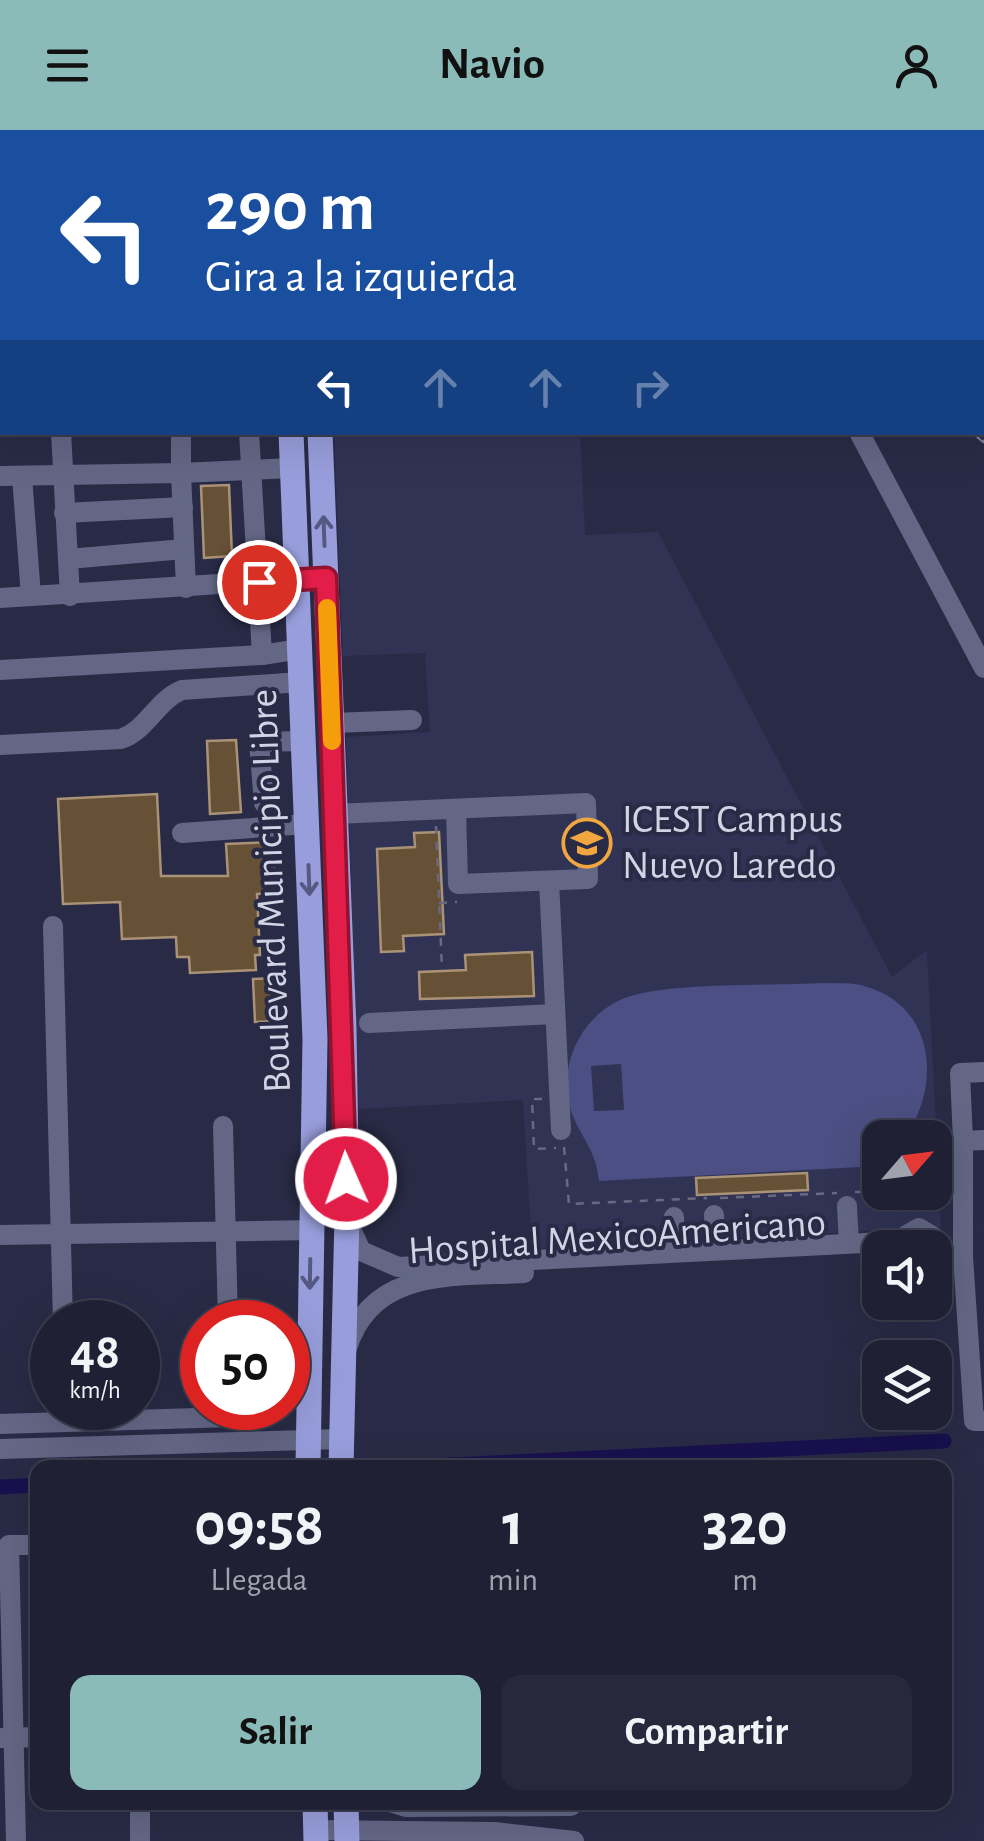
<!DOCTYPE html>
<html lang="es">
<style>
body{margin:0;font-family:"Alegreya Sans",sans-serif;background:#27283c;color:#f1f3f6;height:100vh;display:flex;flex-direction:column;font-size:38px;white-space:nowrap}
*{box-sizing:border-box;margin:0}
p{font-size:32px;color:#a1a3ac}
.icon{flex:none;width:55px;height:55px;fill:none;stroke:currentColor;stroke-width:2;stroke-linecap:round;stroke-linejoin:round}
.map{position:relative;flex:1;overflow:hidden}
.details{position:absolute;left:30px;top:1330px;width:922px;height:350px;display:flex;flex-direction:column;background:#1f2034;border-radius:20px;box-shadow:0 10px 40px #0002,0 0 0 2px #3c3e4f}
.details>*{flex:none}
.top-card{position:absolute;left:0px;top:0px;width:985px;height:305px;box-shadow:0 10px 40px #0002,0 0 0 2px #3c3e4f;background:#1a4fa0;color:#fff;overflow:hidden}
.needle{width:65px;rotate:62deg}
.fabs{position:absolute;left:862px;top:990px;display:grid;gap:20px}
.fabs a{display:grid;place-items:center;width:90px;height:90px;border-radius:20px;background:#1f2034;box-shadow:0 10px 40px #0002,0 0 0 2px #3c3e4f;font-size:50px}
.speed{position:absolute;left:30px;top:1170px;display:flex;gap:20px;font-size:50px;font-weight:700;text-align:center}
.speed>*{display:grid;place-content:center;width:130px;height:130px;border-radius:50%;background:#1f2034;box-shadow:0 10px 40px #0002,0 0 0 2px #3c3e4f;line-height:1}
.speed small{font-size:25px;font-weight:400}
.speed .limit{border:15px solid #d22;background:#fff;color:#111}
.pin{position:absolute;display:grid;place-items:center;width:85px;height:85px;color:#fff;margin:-42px;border:5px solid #fff;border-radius:50%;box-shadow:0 2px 10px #0007}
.me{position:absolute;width:110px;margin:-55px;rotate:358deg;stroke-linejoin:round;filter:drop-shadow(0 0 8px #0008)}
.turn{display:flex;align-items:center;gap:35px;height:210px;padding:0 40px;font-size:45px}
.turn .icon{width:130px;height:130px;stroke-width:2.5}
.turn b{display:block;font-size:70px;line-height:85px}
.lanes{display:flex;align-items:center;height:95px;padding:0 40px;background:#0003;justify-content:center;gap:50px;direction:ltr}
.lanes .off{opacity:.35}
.eta{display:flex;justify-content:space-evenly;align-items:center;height:170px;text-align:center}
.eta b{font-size:60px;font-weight:700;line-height:70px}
.primary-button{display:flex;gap:20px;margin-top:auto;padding:20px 40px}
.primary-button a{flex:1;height:115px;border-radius:20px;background:#8bbbb9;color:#111;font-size:40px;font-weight:700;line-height:115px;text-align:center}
.primary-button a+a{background:#27283c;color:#f1f3f6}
header{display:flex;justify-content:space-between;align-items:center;height:130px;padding:0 40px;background:#8bbbb9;color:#111;font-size:45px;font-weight:700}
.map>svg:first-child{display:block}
.built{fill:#313355;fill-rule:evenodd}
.green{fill:#4b4f83;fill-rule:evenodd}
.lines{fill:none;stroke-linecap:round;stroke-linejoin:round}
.canal{stroke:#18114e;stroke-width:15}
.building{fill:#665036;stroke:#aa9276;stroke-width:2.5}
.path{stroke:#686a82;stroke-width:2.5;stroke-dasharray:8 8;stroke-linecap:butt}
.minor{stroke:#636785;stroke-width:20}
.major{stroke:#989edc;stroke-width:25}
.rail-casing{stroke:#7c7f95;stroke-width:8}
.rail{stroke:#292b46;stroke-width:4;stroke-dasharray:11;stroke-linecap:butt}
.oneway{stroke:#555982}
.route-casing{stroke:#92132f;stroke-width:25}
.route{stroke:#e11d48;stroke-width:18}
.slow{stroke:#f59e0b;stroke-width:18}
.labels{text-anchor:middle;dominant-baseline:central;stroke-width:8;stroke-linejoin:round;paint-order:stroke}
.poi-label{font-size:40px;fill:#d1d4e5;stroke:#292b46;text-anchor:start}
.street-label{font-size:40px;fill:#d1d4e5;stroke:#292b46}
</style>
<header><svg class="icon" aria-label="menu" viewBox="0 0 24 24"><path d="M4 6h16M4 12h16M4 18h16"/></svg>Navio<svg class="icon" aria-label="person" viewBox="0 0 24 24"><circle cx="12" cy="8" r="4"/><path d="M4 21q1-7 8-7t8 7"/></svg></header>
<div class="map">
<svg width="984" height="1711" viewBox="0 0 984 1711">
<rect width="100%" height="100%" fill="#292b46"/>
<g class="built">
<path d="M726,0h258v218l-2,-216z"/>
<path d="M334,303h246l5,102 73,-3 234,445 35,-27 14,277 -409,22 -9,-149 -164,9 -13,-372 84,-5 -5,-79 -82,3zM880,1008h55v54h-55z"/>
</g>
<path class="green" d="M825,853c12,1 27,-1 39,3 71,19 78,99 41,151l-25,1 -1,28 -280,15c-3,-39 -31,-54 -32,-92 -2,-38 21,-77 58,-91 42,-16 151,-12 200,-15zM621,934l3,46 -30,1 -3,-45z"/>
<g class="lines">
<g class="canal">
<path d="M391,1338l553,-27"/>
<path d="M0,1357l38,-2"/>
</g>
</g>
<g class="building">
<path d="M229,355l3,71 -28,2 -3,-72z"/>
<path d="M236,610l5,72 -31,2 -3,-73z"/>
<path d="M157,664l4,82h67l-2,-32 47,-2 3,51 -19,1 3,61h-5l1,15 -66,3 -1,-16h-12l-1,-20 -54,2 -2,-37 -57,2 -5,-105z"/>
<path d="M439,702l5,102 -41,2 1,15 -23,1 -4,-103 38,-2 -1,-14z"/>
<path d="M532,822l2,44 -114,3 -1,-27 47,-2 -1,-15z"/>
<path d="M277,848l2,43 -24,1 -2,-43z"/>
<path d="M807,1043l1,17 -111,5 -1,-17z"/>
</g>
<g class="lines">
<g class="path">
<path d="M436,696l6,143"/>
<path d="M439,773l18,-1"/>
<path d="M542,969h-10l2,50 22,-1"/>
<path d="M564,1017l5,57 138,-6"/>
<path d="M855,1062l25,-1"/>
<path d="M720,1068l117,-5"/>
</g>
<g class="minor">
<path d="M154,0v2"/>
<path d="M941,2l3,-2"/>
<path d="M0,48l2,1"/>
<path d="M982,219l2,2"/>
<path d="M0,222h2"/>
<path d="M61,302l9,164"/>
<path d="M181,302v41l111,-5"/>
<path d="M249,302l13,223"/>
<path d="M859,302l125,236"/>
<path d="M0,346l181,-3 5,115"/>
<path d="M22,346l9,120"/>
<path d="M64,383l119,-6"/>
<path d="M68,429l116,-10"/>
<path d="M0,468l297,-19"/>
<path d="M0,540l262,-15 38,-6"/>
<path d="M332,593l80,-3"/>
<path d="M0,615l121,-6c26,-9 36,-39 61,-49l119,-8"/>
<path d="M264,673l-5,-61 44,-1"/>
<path d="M335,684l251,-11 2,76 -130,5 -2,-75"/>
<path d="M182,703l125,-9"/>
<path d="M549,751l12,249"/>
<path d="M53,796l10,396"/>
<path d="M369,893l186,-9"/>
<path d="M223,996l5,196"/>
<path d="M984,1010l-21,1v116l11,164h10"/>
<path d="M963,1011l-3,-68 24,-1"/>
<path d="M847,1076l2,37"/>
<path d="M714,1085l1,35"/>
<path d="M674,1087l1,35"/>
<path d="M350,1097l11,24 37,16 505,-26"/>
<path d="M0,1105l311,-5"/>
<path d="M902,1118l3,-12 14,-8 15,9 1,15"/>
<path d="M347,1218c25,-81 108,-71 177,-75"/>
<path d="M0,1294l231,-7v-9"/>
<path d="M0,1319l341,-10"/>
<path d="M2,1608l36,-1"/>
<path d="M140,1672v39"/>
<path d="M390,1672l16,5 165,-1"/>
<path d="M315,1700l180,2 79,9"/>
<path d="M16,1711l-7,-296h29"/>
</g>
<g class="major">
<path d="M284,0v2"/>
<path d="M313,0v2"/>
<path d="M0,148h2"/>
<path d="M0,178h2"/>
<path d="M291,302l24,607 -7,429"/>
<path d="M320,302l24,597 3,186 -6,253"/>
<path d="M315,1672l1,39"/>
<path d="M346,1672l1,39"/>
</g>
<g class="rail-casing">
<g id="rail">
<path d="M753,0l1,2"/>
<path d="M976,302l8,7"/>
</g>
</g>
<use href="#rail" class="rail"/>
</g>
<defs><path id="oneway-shaft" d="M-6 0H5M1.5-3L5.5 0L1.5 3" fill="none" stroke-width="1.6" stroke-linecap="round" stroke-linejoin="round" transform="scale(2.5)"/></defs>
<g class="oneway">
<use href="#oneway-shaft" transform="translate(324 401) rotate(-92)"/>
<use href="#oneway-shaft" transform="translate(309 750) rotate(88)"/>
<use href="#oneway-shaft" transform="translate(310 1144) rotate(91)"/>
</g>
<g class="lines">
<g class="route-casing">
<path id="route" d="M259,452l67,-4 20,601"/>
</g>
<use href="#route" class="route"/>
<path class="slow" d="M327,478l5,133"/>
</g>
<defs>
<g id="university-ring" transform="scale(2.5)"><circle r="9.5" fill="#292b46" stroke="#f1a63f" stroke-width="1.5"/><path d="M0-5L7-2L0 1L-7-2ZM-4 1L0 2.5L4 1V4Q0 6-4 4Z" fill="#f1a63f"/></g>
</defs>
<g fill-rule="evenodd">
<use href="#university-ring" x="587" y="713"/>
</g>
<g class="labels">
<g class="poi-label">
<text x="622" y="690">ICEST Campus<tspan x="622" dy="46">Nuevo Laredo</tspan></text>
</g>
<g class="street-label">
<text transform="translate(271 761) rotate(-92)">Boulevard Municipio Libre</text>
<text transform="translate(617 1107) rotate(-4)">Hospital MexicoAmericano</text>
</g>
</g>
</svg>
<div class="fabs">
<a><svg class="needle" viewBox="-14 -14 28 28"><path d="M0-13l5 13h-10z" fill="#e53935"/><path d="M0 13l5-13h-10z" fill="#a1a3ac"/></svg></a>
<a><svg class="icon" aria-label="sound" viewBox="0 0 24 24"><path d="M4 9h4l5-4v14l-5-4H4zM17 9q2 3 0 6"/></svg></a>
<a><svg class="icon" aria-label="layers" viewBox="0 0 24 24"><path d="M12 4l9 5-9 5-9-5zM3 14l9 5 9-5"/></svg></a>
</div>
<div class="speed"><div>48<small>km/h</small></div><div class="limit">50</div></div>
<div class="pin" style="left:259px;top:452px;background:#d93025"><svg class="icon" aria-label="arrive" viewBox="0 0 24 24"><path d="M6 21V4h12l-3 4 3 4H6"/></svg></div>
<svg class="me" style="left:346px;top:1049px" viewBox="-20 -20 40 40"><circle r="17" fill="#e11d48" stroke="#fff" stroke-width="3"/><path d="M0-11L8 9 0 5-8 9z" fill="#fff"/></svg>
<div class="top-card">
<div class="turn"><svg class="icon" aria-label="left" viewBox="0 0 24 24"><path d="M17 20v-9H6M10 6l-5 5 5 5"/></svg><div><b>290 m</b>Gira a la izquierda</div></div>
<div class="lanes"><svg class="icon" aria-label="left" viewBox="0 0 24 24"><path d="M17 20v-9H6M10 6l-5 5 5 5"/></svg><svg class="icon off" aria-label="ahead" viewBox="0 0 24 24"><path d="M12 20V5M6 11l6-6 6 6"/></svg><svg class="icon off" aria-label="ahead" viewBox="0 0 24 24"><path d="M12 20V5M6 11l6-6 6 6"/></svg><svg class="icon off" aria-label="right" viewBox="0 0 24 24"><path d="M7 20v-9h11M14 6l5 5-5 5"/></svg></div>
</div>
<section class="details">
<div class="eta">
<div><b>09:58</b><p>Llegada</p></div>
<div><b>1</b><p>min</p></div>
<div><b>320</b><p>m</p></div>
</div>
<div class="primary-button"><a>Salir</a><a>Compartir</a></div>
</section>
</div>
